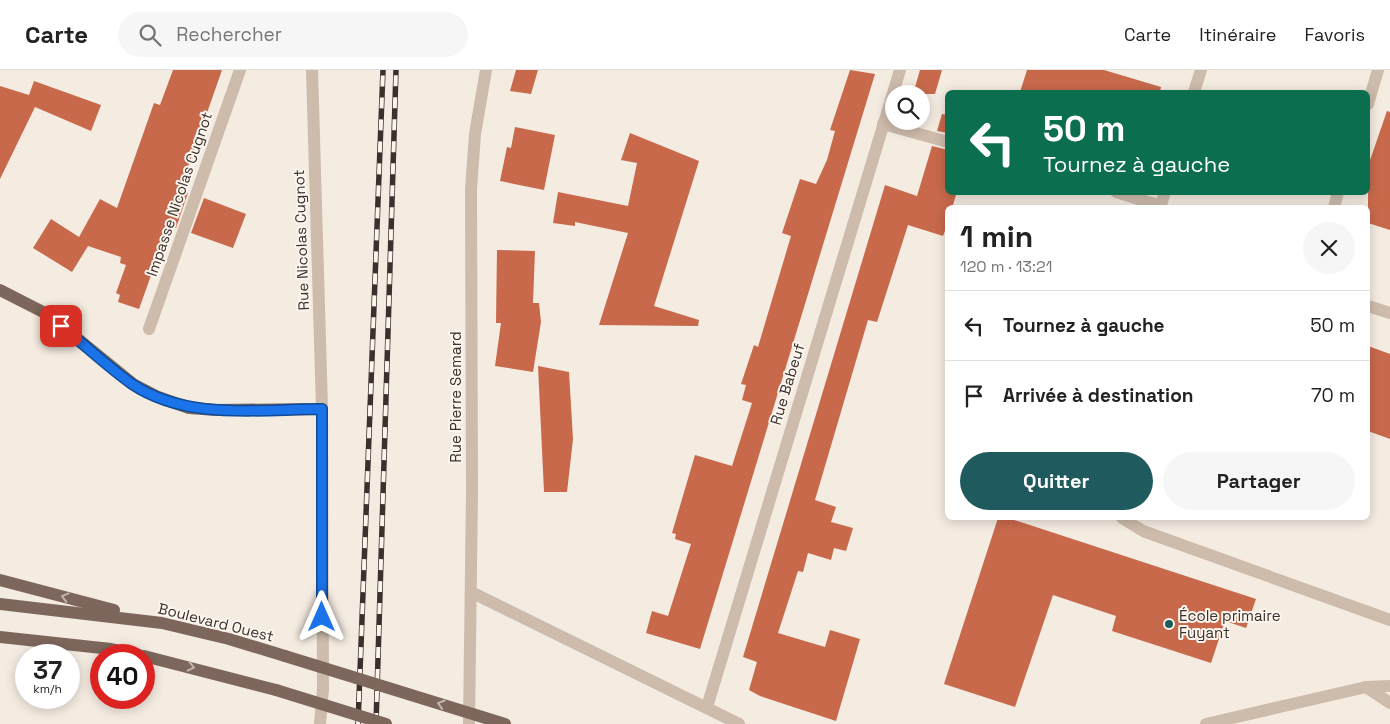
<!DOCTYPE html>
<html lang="fr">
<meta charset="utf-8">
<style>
body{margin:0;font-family:"Space Grotesk",sans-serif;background:#f6f6f6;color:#222;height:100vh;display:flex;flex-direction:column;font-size:19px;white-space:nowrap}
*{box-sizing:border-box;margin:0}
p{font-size:16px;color:#767676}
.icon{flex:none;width:28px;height:28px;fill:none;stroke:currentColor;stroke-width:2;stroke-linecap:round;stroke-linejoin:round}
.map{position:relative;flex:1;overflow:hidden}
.panel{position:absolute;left:945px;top:135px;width:425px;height:315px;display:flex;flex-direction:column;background:#fff;border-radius:8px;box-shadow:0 2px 12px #0003}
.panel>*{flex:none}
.guide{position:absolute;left:945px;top:20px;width:425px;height:105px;border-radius:8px;box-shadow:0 2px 12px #0003;background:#0b6e4f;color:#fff;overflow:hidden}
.controls{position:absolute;left:885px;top:15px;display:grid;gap:10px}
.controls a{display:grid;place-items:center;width:45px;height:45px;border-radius:50%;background:#fff;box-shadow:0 2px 12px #0003;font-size:25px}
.speed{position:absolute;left:15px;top:574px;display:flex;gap:10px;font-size:25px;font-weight:700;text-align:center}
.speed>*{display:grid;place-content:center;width:65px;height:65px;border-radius:50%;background:#fff;box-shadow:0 2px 12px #0003;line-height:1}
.speed small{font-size:12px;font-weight:400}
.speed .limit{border:8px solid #d22;background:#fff;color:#111}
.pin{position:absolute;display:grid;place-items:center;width:42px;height:42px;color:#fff;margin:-21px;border-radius:10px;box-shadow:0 2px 8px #0006}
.me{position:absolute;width:55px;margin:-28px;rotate:0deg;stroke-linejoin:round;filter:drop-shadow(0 0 4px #0008)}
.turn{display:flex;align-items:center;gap:18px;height:105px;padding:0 15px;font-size:22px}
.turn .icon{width:65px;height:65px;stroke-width:2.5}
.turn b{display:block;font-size:35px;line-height:42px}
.round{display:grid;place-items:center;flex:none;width:52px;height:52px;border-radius:26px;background:#f6f6f6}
.overview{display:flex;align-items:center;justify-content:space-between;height:85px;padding:0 15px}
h1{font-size:30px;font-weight:800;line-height:38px}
.button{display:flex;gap:10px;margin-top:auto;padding:10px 15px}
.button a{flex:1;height:58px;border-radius:30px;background:#1f5a5e;color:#fff;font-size:20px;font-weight:800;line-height:58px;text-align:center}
.button a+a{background:#f6f6f6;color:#222}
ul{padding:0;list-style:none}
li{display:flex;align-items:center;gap:15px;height:70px;padding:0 15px;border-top:1px solid #e0e0e0}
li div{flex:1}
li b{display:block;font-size:19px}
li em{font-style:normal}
header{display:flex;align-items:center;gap:30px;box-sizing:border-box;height:70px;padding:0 25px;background:#fff;border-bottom:1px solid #e0e0e0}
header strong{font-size:24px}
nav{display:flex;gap:28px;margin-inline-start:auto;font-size:18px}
.search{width:350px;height:45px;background:#f6f6f6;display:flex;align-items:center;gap:12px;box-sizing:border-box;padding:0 18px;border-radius:28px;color:#767676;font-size:19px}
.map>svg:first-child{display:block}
.building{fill:#c8694b}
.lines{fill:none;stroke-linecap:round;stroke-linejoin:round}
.pedestrian{stroke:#cdbbac;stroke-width:12}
.minor{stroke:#cdbbac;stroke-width:12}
.tertiary{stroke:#cdbbac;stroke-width:12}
.primary{stroke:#7d675c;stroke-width:12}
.rail-casing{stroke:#3b302b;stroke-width:5.5}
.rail{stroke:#fbf5ee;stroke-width:4;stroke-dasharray:11;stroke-linecap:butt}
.primary-bridge{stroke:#7d675c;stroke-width:12}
.oneway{stroke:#c2b5ac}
.route-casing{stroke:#114b97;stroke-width:12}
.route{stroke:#1a73e8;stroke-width:9}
.poi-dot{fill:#1f5a5e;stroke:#fbf5ee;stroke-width:2}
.labels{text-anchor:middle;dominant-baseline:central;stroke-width:4;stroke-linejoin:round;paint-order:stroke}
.street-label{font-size:15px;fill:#3b302b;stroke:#fbf5ee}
.poi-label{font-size:15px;fill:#3b302b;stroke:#fbf5ee;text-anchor:start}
</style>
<header>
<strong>Carte</strong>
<div class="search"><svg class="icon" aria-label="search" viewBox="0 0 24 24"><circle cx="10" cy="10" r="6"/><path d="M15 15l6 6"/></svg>Rechercher</div>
<nav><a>Carte</a><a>Itinéraire</a><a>Favoris</a></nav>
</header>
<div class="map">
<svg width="1390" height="654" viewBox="0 0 1390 654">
<rect width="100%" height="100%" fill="#f4ebe1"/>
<g class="building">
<path d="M173,0h49l-42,120 8,3 -12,35 -7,-3 -30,84 -21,-7 2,-7 -4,-2 10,-28 -6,-2 1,-6 -33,-11 -16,26 -39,-24 18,-29 28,18 21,-38 17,9 37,-105 6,2z"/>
<path d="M516,0h22l-7,24 -21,-3z"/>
<path d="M850,0l25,4 -175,575 -54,-16 6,-22 16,5 23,-72 -16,-5 1,-5 -4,-1 23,-78 37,11 20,-63 -10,-3 4,-15 -5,-1 13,-39 4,2 33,-111 -9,-3 18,-54 16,5 11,-24 8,-29 -5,-1z"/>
<path d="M920,0h22l-7,24h-22z"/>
<path d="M1027,0h77l57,17 -1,5h-140z"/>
<path d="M34,11l67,24 -10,26 -56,-24 -35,72v-93l29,9z"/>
<path d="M1387,41l3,1v118l-22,-7v-57z"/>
<path d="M942,44l6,1v18l-11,-2z"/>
<path d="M515,57l40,8 -11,55 -44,-9 7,-34 4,1z"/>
<path d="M630,63l69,28 -45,145 45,14 -1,6 -99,-1 29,-92 -53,-11v4l-22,-3 5,-31 70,14 9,-43 -16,-3z"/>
<path d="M932,76l16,4v42h9l-5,16h-4v15l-5,13 -35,-11 -31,97 -9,-2 -53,180 21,7 -5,15 22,6 -7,23 -12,-3 -3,12 -23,-7 -5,19 -5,-1 -20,62 47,14 5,-17 30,9 -24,82 -76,-25 -11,-6 8,-28 -14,-5 142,-472 32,11z"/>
<path d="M204,128l42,16 -13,34 -42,-15z"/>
<path d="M497,180l38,1 -2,52h6l2,19 -8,50 -38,-6 6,-43h-5z"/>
<path d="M1368,276l22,8v85l-22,-8z"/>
<path d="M538,296l31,6 4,67 -6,53h-23z"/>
<path d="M998,448h10l248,81 -10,29 -21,-7 -14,42 -99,-32 4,-15 -63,-21 -38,112 -71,-23z"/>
</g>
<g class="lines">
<path class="pedestrian" d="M1122,448l21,13 247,89"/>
<g class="minor">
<path d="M1194,22l7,-22"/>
<path d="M1368,34l10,-34"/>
<path d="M883,54l65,18"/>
<path d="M1116,122l45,14"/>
<path d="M1160,138l5,-16"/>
<path d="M1334,138l4,-16"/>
<path d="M1368,236l22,7"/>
<path d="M149,259l91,-259"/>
<path d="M471,522l268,132"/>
<path d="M1366,617l24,16"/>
<path d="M707,637l193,-637"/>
<path d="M469,654l3,-233 -1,-302 4,-55 11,-64"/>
<path d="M1206,654l160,-37 24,-1"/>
</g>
<path class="tertiary" d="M312,0l10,339 1,280 -3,35"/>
<g class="primary">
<path d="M0,220l47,24 86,70 25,13 31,11 27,2 106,-1"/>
<path d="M0,510l114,30"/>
<path d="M0,534l162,19 67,16 56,17"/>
<path d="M0,567l111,12 28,6"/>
<path d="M144,586l132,34"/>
</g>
<g class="rail-casing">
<g id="rail">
<path d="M358,654l25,-654"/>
<path d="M376,654l20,-654"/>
</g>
</g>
<use href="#rail" class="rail"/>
<g class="primary-bridge">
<path d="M285,586l220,68"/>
<path d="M276,620l110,34"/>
</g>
</g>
<defs><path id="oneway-chevron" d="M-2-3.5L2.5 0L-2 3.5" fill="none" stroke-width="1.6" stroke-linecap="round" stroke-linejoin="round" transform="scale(1.25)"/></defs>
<g class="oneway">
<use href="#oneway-chevron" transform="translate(65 527) rotate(-165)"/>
<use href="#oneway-chevron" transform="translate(191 597) rotate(13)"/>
<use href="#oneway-chevron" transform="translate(441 634) rotate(-163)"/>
</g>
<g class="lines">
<g class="route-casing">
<path id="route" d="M61,256c24,19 47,41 71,58 55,37 128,25 190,25v208"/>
</g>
<use href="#route" class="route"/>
</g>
<circle class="poi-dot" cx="1169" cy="554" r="5"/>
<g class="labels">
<g class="street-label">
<text transform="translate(179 124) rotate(-71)">Impasse Nicolas Cugnot</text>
<text transform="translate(301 170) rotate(-92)">Rue Nicolas Cugnot</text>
<text transform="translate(787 314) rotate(-73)">Rue Babeuf</text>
<text transform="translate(455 327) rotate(-90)">Rue Pierre Semard</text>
<text transform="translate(216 552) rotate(14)">Boulevard Ouest</text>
</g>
<g class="poi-label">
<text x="1179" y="545">École primaire<tspan x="1179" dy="17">Fuyant</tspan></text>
</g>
</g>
</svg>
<div class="controls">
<a><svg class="icon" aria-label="search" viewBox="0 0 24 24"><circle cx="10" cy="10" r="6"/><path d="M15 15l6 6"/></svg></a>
</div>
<div class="speed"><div>37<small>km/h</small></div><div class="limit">40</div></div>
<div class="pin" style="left:61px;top:256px;background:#d93025"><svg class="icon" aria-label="arrive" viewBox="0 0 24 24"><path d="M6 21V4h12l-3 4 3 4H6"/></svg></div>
<svg class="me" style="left:322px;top:547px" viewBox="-20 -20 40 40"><path d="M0-17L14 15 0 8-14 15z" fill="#1a73e8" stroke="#fff" stroke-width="4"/></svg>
<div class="guide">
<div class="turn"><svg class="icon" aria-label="left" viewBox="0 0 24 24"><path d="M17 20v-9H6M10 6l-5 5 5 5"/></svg><div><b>50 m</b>Tournez à gauche</div></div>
</div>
<section class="panel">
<div class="overview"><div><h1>1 min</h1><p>120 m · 13:21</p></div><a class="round"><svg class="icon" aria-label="close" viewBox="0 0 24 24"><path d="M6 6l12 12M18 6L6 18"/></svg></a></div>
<ul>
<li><svg class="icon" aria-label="left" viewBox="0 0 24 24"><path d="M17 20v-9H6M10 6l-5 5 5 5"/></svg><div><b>Tournez à gauche</b></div><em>50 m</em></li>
<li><svg class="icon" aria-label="arrive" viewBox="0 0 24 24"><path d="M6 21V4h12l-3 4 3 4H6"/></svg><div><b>Arrivée à destination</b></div><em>70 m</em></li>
</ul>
<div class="button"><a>Quitter</a><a>Partager</a></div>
</section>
</div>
